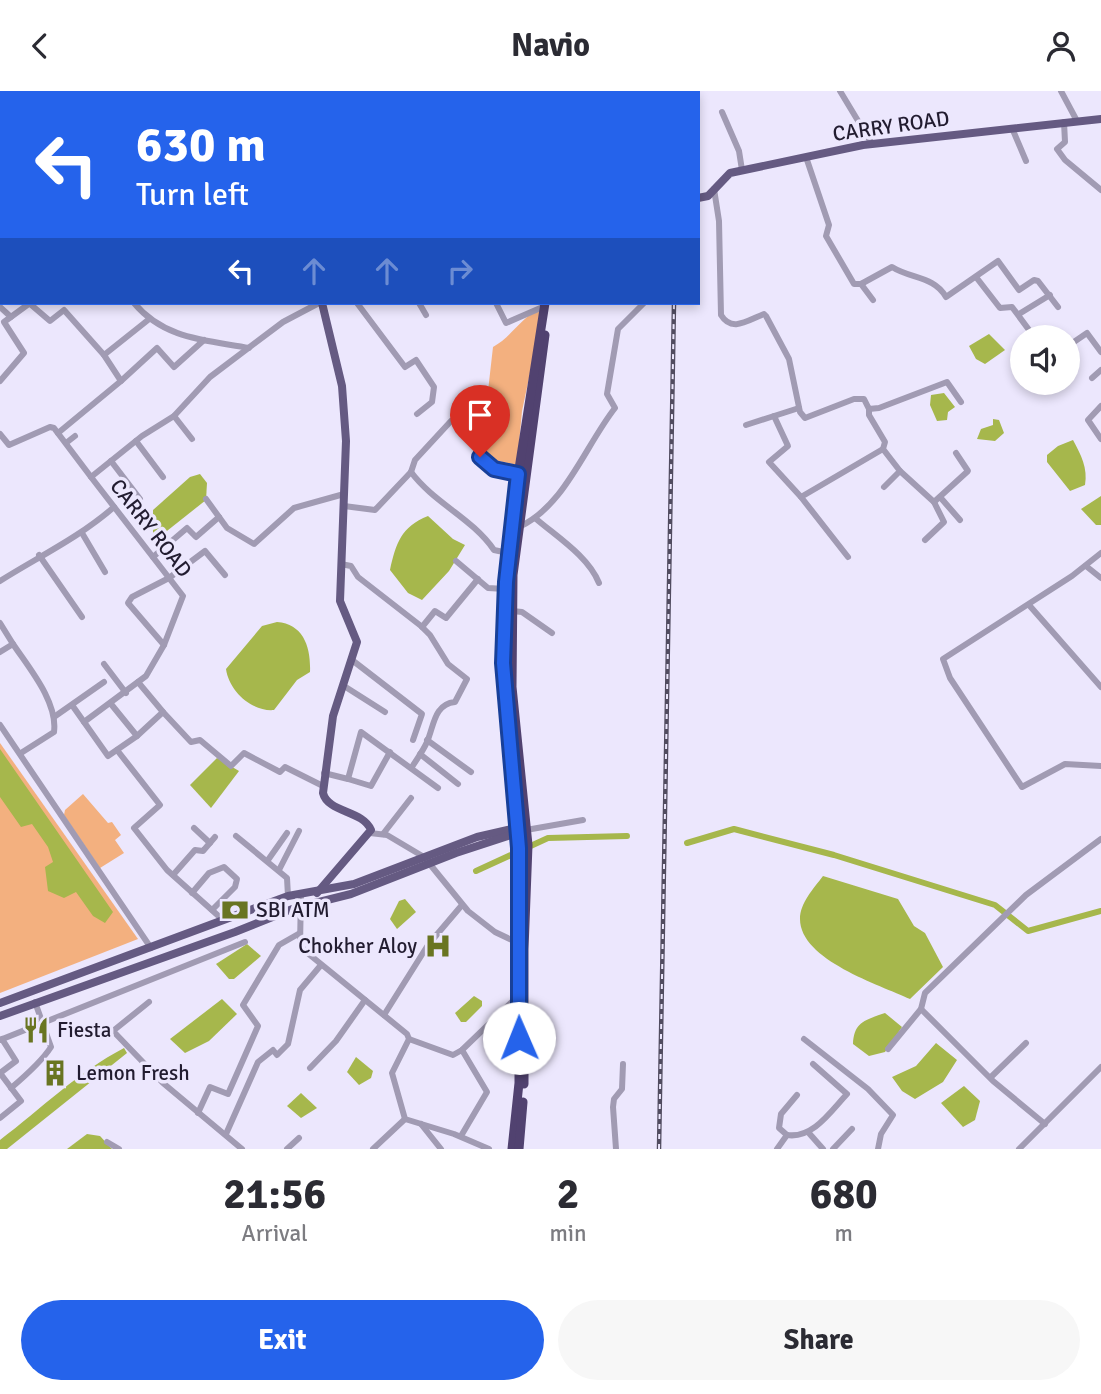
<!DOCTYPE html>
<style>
body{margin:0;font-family:Signika,sans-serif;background:#f7f7f7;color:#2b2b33;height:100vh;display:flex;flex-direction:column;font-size:26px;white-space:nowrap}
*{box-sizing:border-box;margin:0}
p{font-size:23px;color:#7c7c81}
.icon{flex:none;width:38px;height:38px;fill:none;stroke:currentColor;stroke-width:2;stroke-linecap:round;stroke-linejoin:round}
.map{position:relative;height:1058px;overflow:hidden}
.details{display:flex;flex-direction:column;background:#fff;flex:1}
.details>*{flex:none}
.banner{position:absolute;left:0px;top:0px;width:700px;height:214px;box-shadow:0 4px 10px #0003;background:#2563eb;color:#fff;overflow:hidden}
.fabs{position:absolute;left:1010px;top:234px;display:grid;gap:14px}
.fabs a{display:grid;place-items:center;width:70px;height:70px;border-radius:50%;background:#fff;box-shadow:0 4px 10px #0003;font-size:35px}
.pin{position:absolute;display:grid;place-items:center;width:60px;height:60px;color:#fff;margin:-72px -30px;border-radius:50% 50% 50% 0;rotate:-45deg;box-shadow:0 0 7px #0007}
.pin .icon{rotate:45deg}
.me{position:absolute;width:77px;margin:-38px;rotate:359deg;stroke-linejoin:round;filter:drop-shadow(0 0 5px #0008)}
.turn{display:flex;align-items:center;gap:24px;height:147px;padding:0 21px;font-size:32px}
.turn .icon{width:91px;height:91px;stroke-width:2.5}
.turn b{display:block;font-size:49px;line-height:60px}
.lanes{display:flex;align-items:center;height:66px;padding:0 21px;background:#0003;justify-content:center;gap:35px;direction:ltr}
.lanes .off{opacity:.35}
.eta{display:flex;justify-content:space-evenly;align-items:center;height:119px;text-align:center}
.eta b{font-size:42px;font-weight:800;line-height:49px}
.primary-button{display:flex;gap:14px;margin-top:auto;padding:14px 21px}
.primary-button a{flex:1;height:80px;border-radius:42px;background:#2563eb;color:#fff;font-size:28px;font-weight:800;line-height:80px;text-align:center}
.primary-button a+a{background:#f7f7f7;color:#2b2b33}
header{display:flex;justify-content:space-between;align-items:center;height:91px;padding:0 21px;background:#fff;font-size:32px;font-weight:800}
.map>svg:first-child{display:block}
.green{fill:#f3b07f}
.water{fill:#a6b74c}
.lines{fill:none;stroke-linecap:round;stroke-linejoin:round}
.canal{stroke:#a6b74c;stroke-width:6}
.minor{stroke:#a19bb3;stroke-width:6}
.major{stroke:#655a82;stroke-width:8}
.highway{stroke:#514270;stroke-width:9}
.rail-casing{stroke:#514c60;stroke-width:4.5}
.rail{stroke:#ece7fd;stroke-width:2;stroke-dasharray:5;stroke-linecap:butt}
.route-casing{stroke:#184099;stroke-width:18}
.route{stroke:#2563eb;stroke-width:12}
.labels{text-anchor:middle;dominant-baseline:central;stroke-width:7;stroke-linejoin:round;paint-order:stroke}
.street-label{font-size:21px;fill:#221c30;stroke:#ece7fd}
.poi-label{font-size:21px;fill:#221c30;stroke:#ece7fd;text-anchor:start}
</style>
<header><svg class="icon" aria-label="back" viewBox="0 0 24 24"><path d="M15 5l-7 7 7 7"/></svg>Navio<svg class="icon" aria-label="person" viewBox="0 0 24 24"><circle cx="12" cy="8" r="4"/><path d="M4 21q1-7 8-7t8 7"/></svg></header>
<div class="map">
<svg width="1101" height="1058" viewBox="0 0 1101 1058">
<rect width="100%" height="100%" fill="#ece7fd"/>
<g class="green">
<path d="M544,216l-22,104 -5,54 -37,-8 5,-39 -15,-2 3,-27 15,2 5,-44c20,-11 29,-32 51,-40z"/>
<path d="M0,652l138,196 -138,54z"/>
<path d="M83,703l25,29 4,-1 9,13 -6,5 9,13 -24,15 -36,-53 1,-5z"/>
</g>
<g class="water">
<path d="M989,243l16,16 -20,14 -9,-5 -7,-13z"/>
<path d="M944,302l11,14 -7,5 -1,8 -10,1 -7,-16 1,-10z"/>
<path d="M993,328l6,1 5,13 -9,8 -18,-2 4,-10 12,-4z"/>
<path d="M1073,349c8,15 15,28 12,45l-15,6 -23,-29v-7l11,-9z"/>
<path d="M200,383l7,9 -1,17 -53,42v-32l37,-33z"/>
<path d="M1101,405v29h-5l-15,-16z"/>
<path d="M428,425l25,23 12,6 -16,26 -27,29 -14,-7 -18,-23c6,-27 11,-43 38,-54z"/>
<path d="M277,531c27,2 34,26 33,50l-13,8 -23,30c-22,2 -45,-19 -48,-41l36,-43z"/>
<path d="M0,658l113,163 -8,11 -12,-7 -17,-24 -12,6 -16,-7 -3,-24 8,-5 -5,-15 -16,-23 -11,3 -21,-30z"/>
<path d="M217,667l22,13 -28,37 -21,-23z"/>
<path d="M823,785l75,23 16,27 11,7 18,34 -33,32c-30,-14 -110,-39 -110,-80 0,-16 14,-31 23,-43z"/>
<path d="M405,808l11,13 -19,17 -7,-10 9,-18z"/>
<path d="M247,853l14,12 -27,23h-5l-13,-15z"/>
<path d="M474,905l8,5v5l-16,16h-5l-6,-9z"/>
<path d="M222,908l15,15 -28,27 -24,12 -15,-14z"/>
<path d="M885,922l17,14 -17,25 -16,4 -16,-12c1,-22 12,-24 32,-31z"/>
<path d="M936,952l21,17 -14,22 -28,17 -13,-8 -10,-14 24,-11z"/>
<path d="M124,957l3,5 -120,96h-7v-9c41,-31 78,-68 124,-92z"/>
<path d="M356,966l17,14 -2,7 -12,7 -12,-13z"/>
<path d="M964,995l16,15 -5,19 -12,7 -22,-24z"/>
<path d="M301,1002l16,15 -16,10 -14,-12z"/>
<path d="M87,1043l13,2 12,13h-45z"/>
</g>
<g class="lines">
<g class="canal">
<path d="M687,752l47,-14 100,26 161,50 33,26 73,-20"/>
<path d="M476,780l72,-33 79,-2"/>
</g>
<g class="minor">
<path d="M83,0l1,2"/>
<path d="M200,0l2,2"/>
<path d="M332,0l2,2"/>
<path d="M495,0l2,2"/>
<path d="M840,0l32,53"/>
<path d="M1061,0l16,30"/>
<path d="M194,2l1,-2"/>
<path d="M216,2l2,-2"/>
<path d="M387,2l2,-2"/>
<path d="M476,2l3,-2"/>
<path d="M722,21l17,39 3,19"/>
<path d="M0,26l2,2"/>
<path d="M1064,31l1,20 -8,7 8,11 36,30"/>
<path d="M1012,37l14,33"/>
<path d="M0,44l2,-2"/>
<path d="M806,66l23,68 -3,11 28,48h7l31,-17c19,12 42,9 54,30l52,-36 21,29 15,-10 4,1 20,26"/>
<path d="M0,83l2,1"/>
<path d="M714,98l5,32 2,94c11,18 27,5 43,-1l2,2 23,43 11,53 5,6 49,-19h10l5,10 10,-1 68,-26 14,20"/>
<path d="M0,169l2,-2"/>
<path d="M976,186l24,31 12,-1 23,31"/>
<path d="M861,193l12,16"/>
<path d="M29,212l21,18 14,-11 40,45 44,-35"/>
<path d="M134,212c30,36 71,37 115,45"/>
<path d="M357,212l48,64 11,-7 18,27 -2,15 -15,12"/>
<path d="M419,212l7,12"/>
<path d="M496,212l10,20 39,-17"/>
<path d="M0,216l11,10"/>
<path d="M1019,223l31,-19"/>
<path d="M1068,255l19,-13 14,19"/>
<path d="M1092,287l9,-8"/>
<path d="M0,290l24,-28 -20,-31 26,-19"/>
<path d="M121,290l36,-33 17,19 30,-27"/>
<path d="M1101,315l-13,14 13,19"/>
<path d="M799,317l-25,8 14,30 -19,16 32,35"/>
<path d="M869,318v6l16,27 -2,7 17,22 -16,16"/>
<path d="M174,325l18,23"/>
<path d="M480,333l-2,31 16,14 24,5"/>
<path d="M746,334l28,-9"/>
<path d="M58,342l63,-52 -17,-26"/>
<path d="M0,343l9,11 41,-18 4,1 37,49"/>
<path d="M136,350l27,36"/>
<path d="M66,352l9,-7"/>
<path d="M111,370l29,38"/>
<path d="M900,380l34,31 34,-31 -12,-18"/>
<path d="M411,381c23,31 61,46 83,78l14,3"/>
<path d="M940,406l20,23"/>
<path d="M206,408l21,29 27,16 40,-36 50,-14"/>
<path d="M344,415l31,4 36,-38 4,-12 36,-39"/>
<path d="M535,427c22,19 53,38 64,65"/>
<path d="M519,436c46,-21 66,-81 96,-119l-8,-14 11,-65 26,-26"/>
<path d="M82,442l23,39"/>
<path d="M925,449l19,-18 -10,-20"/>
<path d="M1101,462l-29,23 -129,83 7,19 72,109 43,-23 36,2"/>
<path d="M39,464l43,62"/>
<path d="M153,466l34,-29 9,9 23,-20"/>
<path d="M848,466l-47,-60 82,-48"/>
<path d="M456,470l32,27 17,1"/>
<path d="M341,473l10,2 7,11 63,49 9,9 18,29 19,15 -12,23c-21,2 -21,24 -28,40 -4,9 -10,17 -15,25"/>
<path d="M1086,475l15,12"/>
<path d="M0,490c38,-24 80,-44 114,-74"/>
<path d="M1029,514l72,82"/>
<path d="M512,520l10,1 30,21"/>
<path d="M0,532l13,21"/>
<path d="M422,536l13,-16 11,7 32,-39"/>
<path d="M164,554l-36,-42 4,-6 37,-19 36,-27 20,24"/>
<path d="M0,561l13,-8c16,24 45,58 41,88l-33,21"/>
<path d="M352,569l70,54 -9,26"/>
<path d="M104,573l22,29"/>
<path d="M344,595l41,26"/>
<path d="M72,614l36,51 29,-20 -26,-32"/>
<path d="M163,621l28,30 9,-2 31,26 13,-13 36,19 5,-5 38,19"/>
<path d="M54,626l50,-35"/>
<path d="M84,631l62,-46 18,-31 19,-49 -92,-119 51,-41 32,-20 36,-39 73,-55 36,-19"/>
<path d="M0,634l151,223"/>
<path d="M137,645l26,-24 -25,-30"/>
<path d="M427,649l44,32"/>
<path d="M117,659l43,55 -26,23 33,42 56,50"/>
<path d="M420,663l38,30"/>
<path d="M324,682l24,6 13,-47 77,56"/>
<path d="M348,688l23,7 19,-34"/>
<path d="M194,737l16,15"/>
<path d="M526,739l57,-10"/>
<path d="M370,742l17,2 37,22 44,54 27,21 23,11"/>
<path d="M383,743l28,-36"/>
<path d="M236,745l51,42 1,18"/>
<path d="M268,769l19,-27"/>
<path d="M279,779l20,-39"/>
<path d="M173,784l22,-25 8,1 12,-14"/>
<path d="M192,802l17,-20 15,-6 13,12 -2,8 -23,23"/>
<path d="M301,803l-1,51 5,6 102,83 2,5 -17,34 13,46 49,15 35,15"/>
<path d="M149,911l-36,29 50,52 79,66"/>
<path d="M921,918l72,72 52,43"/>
<path d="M384,924l44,-70 34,-40"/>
<path d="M409,948l44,16 9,-5 56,-54"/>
<path d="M804,948l64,50 25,26 -12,19 -3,15"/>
<path d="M0,949l245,-98"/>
<path d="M888,958l33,-40 4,-16 101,-98 75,-56"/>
<path d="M310,977l26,-27 29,-41"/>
<path d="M991,986l35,-34"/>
<path d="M11,997c13,-11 31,-27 40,-41l-16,-45"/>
<path d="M198,1022l12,-26 18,7 30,-68 -15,-21 36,-60 21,-12"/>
<path d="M0,1027l21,-17 -21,-28 16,-12 -14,-22"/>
<path d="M421,1033l20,25"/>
<path d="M808,1041l15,17"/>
<path d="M226,1043l32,-72 15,-12 4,5 11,-11 12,-54 21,-25"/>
<path d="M787,1044l-8,-7 2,-14 16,-19"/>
<path d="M461,1045l26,-44 -25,-42"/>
<path d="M107,1051l12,7"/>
<path d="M287,1058l12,-11"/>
<path d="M373,1058l32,-30"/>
<path d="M616,1058l-3,-42 1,-8 8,-10 1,-25"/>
<path d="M777,1058l10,-14c26,4 44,-24 60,-41l-34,-30"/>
<path d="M833,1058l19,-20"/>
<path d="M1019,1058l82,-82"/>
</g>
<g class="major">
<path d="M698,107l10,-2 22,-23 133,-28 238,-26"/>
<path d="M317,802l54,-63c-8,-20 -43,-17 -48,-37l10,-77 24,-74 -17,-41 6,-160 -4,-55 -20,-83"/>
<path d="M0,912l288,-107 66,-12 123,-47 39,-9"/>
<path d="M0,925l235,-84 60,-24 56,-14 105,-41 67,-22"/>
</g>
<g class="highway">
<path d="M569,2v-2"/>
<path d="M576,2l1,-2"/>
<path d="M524,993v-135l4,-104 -16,-158 1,-112 32,-240"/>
<path d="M512,1058l7,-66v-235l-16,-185v-49l13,-126 29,-185"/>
<path d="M519,1058l4,-47"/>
</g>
<g class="rail-casing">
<g id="rail">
<path d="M667,0v2"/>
<path d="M659,1058l15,-846"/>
</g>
</g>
<use href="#rail" class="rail"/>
</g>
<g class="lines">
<g class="route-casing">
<path id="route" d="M480,366l14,12 24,5 -12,108 -3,81 16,185v190"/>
</g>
<use href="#route" class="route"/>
</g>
<defs>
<g id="bank-bare" transform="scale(2.1)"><path d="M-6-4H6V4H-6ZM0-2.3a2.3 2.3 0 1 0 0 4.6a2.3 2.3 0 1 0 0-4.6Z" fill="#697521" stroke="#ece7fd" stroke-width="2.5" paint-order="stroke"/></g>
<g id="hospital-bare" transform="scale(2.1)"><path d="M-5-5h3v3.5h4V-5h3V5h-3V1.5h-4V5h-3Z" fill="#697521" stroke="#ece7fd" stroke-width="2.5" paint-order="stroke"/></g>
<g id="restaurant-bare" transform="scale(2.1)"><path d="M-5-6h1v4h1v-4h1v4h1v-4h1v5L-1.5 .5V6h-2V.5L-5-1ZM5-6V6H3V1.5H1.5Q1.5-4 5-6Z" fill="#697521" stroke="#ece7fd" stroke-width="2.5" paint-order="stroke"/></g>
<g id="building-bare" transform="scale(2.1)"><path d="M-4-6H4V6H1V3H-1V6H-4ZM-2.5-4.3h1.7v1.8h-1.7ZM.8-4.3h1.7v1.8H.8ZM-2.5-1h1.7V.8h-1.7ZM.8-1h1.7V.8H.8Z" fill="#697521" stroke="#ece7fd" stroke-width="2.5" paint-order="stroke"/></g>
</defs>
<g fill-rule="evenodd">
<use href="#bank-bare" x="235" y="819"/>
<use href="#hospital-bare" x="438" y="855"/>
<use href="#restaurant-bare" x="36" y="939"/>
<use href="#building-bare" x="55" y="982"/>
</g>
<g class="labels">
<g class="street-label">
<text transform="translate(891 35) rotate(-8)">CARRY ROAD</text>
<text transform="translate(151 437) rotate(52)">CARRY ROAD</text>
</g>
<g class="poi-label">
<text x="256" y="819">SBI ATM</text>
<text x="417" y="855" text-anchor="end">Chokher Aloy</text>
<text x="57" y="939">Fiesta</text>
<text x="76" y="982">Lemon Fresh</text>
</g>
</g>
</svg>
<div class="fabs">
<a><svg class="icon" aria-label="sound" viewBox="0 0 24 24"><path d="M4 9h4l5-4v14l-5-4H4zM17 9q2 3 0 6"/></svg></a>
</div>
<div class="pin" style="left:480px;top:366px;background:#d93025"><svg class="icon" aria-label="arrive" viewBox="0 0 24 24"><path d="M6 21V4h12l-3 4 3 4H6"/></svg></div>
<svg class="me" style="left:519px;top:947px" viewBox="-20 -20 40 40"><circle r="19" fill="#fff"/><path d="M0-13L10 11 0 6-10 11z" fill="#2563eb"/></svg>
<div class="banner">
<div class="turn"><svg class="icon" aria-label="left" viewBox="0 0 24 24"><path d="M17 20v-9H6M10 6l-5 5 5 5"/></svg><div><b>630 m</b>Turn left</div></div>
<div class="lanes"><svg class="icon" aria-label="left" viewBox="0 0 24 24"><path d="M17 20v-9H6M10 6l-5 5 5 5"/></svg><svg class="icon off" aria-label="ahead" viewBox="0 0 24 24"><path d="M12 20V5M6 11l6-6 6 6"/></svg><svg class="icon off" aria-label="ahead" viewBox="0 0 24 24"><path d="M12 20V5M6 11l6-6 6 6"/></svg><svg class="icon off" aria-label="right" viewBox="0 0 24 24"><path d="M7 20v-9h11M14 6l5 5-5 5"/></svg></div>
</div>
</div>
<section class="details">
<div class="eta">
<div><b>21:56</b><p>Arrival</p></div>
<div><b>2</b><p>min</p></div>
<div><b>680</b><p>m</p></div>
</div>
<div class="primary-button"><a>Exit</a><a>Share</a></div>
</section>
